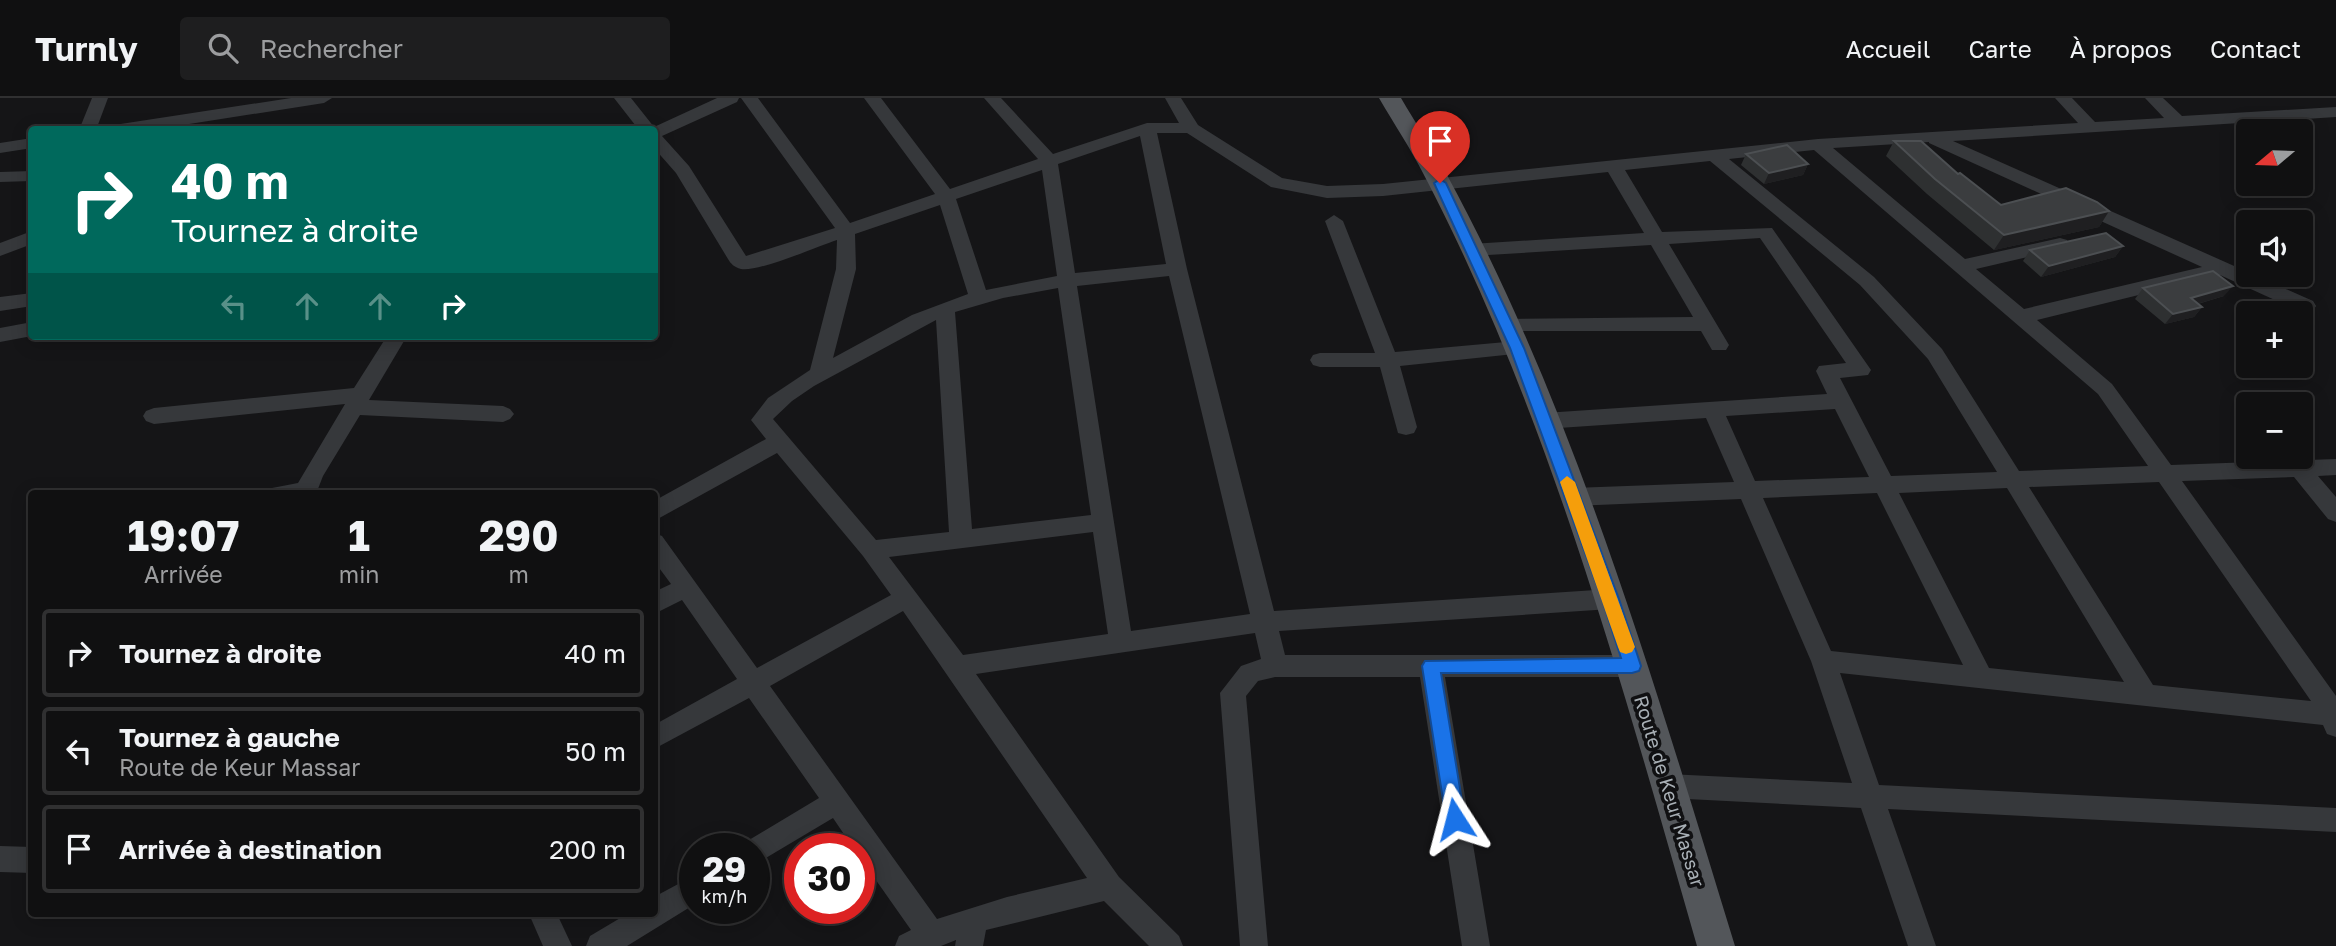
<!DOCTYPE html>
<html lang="fr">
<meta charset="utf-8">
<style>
body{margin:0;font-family:"Golos Text",sans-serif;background:#1e1e1f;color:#f1f3f6;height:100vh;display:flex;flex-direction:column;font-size:26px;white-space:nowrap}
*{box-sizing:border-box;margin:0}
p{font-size:23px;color:#9c9d9f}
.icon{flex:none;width:38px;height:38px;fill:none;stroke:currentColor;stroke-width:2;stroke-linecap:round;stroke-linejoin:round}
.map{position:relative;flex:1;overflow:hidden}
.drawer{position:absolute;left:28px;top:392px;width:630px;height:427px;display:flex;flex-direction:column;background:#101011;border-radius:7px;box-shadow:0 4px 18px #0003,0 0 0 2px #303031}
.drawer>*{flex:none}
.banner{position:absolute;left:28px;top:28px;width:630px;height:214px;border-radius:7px;box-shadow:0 4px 18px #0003,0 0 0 2px #303031;background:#00695c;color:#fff;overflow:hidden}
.needle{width:46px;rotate:251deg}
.controls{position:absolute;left:2236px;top:21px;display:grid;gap:14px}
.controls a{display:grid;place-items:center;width:77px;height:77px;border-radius:7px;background:#101011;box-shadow:0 4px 18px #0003,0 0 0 2px #303031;font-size:35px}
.speed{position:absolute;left:679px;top:735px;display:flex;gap:14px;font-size:35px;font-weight:700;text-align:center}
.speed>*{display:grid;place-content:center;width:91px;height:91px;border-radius:50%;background:#101011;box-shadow:0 4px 18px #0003,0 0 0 2px #303031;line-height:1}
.speed small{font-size:18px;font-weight:400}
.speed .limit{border:10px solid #d22;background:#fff;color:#111}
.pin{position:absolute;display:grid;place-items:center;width:60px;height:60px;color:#fff;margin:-72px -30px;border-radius:50% 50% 50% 0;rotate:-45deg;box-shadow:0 0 7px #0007}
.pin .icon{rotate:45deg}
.me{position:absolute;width:77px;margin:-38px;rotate:351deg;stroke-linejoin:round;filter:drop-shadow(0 0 5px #0008)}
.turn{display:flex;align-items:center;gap:24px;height:147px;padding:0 28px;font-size:32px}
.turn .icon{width:91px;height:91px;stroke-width:2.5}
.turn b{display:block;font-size:49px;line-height:60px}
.lanes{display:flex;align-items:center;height:66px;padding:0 28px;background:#0003;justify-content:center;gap:35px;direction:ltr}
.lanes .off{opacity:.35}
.eta{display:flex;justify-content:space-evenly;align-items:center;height:119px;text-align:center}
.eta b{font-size:42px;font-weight:700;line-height:49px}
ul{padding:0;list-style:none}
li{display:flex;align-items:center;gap:21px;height:88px;margin:0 14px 10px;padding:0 14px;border:4px solid #303031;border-radius:7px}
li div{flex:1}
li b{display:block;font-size:26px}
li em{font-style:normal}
header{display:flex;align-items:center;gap:42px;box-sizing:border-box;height:98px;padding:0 35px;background:#101011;border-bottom:2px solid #303031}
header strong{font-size:33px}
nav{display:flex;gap:38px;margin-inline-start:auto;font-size:24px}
.search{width:490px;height:63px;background:#1e1e1f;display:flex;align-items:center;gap:18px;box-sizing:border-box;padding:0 24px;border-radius:7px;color:#9c9d9f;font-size:26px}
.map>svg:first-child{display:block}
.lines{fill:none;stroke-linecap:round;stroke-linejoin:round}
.minor{fill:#36383b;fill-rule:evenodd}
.major{fill:#53565a;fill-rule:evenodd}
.wall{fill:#2e3031}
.shaded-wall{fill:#1f1f21}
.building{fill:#3b3d3f;stroke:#4c4f52;stroke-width:2}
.route{fill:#1a73e8;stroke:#114b97;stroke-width:2}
.slow{fill:#f59e0b}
.labels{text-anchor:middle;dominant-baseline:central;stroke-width:7;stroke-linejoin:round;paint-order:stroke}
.street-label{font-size:19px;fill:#a8afb5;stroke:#101012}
</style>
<header>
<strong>Turnly</strong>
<div class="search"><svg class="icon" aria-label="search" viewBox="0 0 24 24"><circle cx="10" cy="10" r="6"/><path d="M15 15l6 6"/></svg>Rechercher</div>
<nav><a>Accueil</a><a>Carte</a><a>À propos</a><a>Contact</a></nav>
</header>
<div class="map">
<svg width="2336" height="848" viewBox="0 0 2336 848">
<rect width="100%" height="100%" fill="#151517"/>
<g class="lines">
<g class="minor">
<path d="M92,0h16l-12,32h-17z"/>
<path d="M291,0h41l-8,5 -173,27h-45l8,-5z"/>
<path d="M614,0h17l23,29 63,-29h22l-2,4 -75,34 27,30 57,90 89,-28 -94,-130h17l92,125 85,-29 -71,-96h17l69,91 88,-30 -54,-61h17l52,56 94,-31h32l-14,-25h16l17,27 84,53 45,8 56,-2 435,-45 260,-16 -23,-25h17l23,24 69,-4 -19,-20h18l19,18 154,-9v10l-383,24 360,160 3,5 -3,5h-14l-79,-36 -183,45 75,64 59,81 165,-6v16l-18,1 18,21v25l-8,-3 -34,-42 -112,4 154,215v41l-9,-3 -4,-9 -483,-52 39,112 457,23v24l-448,-23 48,137h-28l-47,-138 -193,-10 -9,-3 -4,-9 4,-9 9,-3 184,9 -41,-122 -70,-162 -168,7 -8,-3 -3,-6 3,-6 8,-3 161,-6 -28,-64 -162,11 -8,-3 -3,-5 3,-5 8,-3 283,-19 -11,-23 3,-5 27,-3 -86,-125 -91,6 60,101 -3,5h-14l-11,-19h-195l-7,-2 -3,-5 3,-5 194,-2 -42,-72 -180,11 -7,-2 -2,-4 2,-4 7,-2 173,-11 -36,-61 -225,24 -56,2 -56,-11 -84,-54h-30l30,136 87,342 337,-22 8,3 4,7 -4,7 -8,3 -332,22 6,24h347l9,4 3,7 -3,7 -9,4h-187l45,269h-28l-42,-269h-145l-17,4 -12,15 22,250h-28l-20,-253 21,-27 20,-7 -6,-26 -279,41 143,203 60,59 4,10h-34l-45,-45 -118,29 -3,16h-28l1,-6 -15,6h-46l4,-10 12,-6 -52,-74v-7h-5l-21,-31 -79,47v-16h-12l2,-6 75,-45 -70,-100 -95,51v-24l83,-46 -55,-79 -28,14v-22l17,-8 -17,-23v-28l8,3 95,132 134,-73 -28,-39 -86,-103 -123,68v-20l112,-62 -15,-19 17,-22 42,-28 26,-101 1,-29c-21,7 -78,32 -96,29 -7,-2 -10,-5 -13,-10l-52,-86 -22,-25v-18h-15zM1140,38l26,128 -91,9 -17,-109zM1929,44v1l273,124 -178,42 -48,-40 91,-21 2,-4 -2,-4 -7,-2 -95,21 -132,-111zM1814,52l284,244 50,72 -129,5 -77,-122 -68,-72 -145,-118zM1710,63l150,124 68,74 69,113 -106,4 -51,-98 28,-3 3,-5 -99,-142 -110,4 -37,-62zM1042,72l15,106 -71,14 -30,-91zM940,107l28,89 -56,21 -79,43 23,-89 -1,-35zM1169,178l81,338 -119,17 -54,-345zM1058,190l33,227 -119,14 -17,-217 48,-14zM936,222l13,212 -73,8 -103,-121 19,-18 22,-15zM1835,311l34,68 -114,4 -29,-65zM2159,384l152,219 -158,-16 -124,-198zM2007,390l117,194 -135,-14 -90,-175zM1877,395l86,172 -132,-14 -68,-153zM1093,434l15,102 -145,21 -74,-98zM903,513l184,267 -80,19 -70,22 -167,-233z"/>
<path d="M32,40v10l-32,5v-10z"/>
<path d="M32,73v10l-32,1v-10z"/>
<path d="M1334,117l9,6 52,131 122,-11 7,2 3,5 -3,5 -124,13 17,61 -3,6 -8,2 -8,-2 -18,-66h-60l-7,-2 -3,-5 3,-5 7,-2h55l-50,-132z"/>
<path d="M32,133v13l-32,12v-13z"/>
<path d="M32,195v13l-32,5v-14z"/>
<path d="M32,224v14l-32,6v-14z"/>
<path d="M387,238h20l-38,64 134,6 7,3 4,5 -4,5 -7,3 -143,-7 -37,61 -7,18h-47l3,-6 26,-5 47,-79 -191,20 -8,-3 -3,-5 3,-5 8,-3 200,-20z"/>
<path d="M0,748l32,1v26l-32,-1z"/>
<path d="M695,777v29l-68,42h-41l4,-10 37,-22h27v-17z"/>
<path d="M529,816h28l15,32h-29z"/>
</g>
<path class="major" d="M1379,0h22c15,26 32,51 46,77 129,237 209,514 288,771h-38c-74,-258 -148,-532 -273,-771 -13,-26 -30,-51 -45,-77z"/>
</g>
<g class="wall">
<path d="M1894,43l64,33 43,31 108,6 -10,16 -105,23 -67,-56 -41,-38z"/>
<path d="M1746,56l62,10 -5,11 -39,9 -23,-19z"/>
<path d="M2123,148l-8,11 -74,20 -18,-16 7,-11z"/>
<path d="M2143,190l81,8 -26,8 4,3 -8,10 -29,7 -30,-25z"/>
</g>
<g class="shaded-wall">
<path d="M1808,66l-5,11 -39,9 5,-11z"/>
<path d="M2109,113l-10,16 -105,23 10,-15z"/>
<path d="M2123,148l-8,11 -74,20 8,-11z"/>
<path d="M2233,188l-9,10 -41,12 8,-10z"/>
<path d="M2202,209l-8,10 -29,7 8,-10z"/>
</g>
<g class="building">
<path d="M1894,43h27l37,33 2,-1 41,32 65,-17 31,14 12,9 -105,24 -69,-56z"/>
<path d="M1787,47l21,19 -39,9 -23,-19z"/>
<path d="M2106,135l17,13 -74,20 -19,-16z"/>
<path d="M2213,173l20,15 -42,12 11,9 -29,7 -30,-26z"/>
</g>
<path class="route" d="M1440,81l6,4 78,165 95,251 22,67 -2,5 -7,2h-191l24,146 -3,6 -7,2 -6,-2 -3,-6 -24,-153 3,-5 196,-3 -19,-59 -92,-251 -76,-165z"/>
<path class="slow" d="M1567,378l8,6 60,165 -3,5 -6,2 -6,-2 -2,-5 -58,-165z"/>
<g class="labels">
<g class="street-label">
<text transform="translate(1670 693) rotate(73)">Route de Keur Massar</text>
</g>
</g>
</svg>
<div class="controls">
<a><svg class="needle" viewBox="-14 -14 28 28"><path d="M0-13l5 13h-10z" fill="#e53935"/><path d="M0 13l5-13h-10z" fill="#9c9d9f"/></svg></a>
<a><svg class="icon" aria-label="sound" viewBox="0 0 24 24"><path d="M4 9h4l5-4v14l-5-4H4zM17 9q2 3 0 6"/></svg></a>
<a>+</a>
<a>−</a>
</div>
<div class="speed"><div>29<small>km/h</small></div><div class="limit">30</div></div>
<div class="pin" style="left:1440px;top:85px;background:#d93025"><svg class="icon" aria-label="arrive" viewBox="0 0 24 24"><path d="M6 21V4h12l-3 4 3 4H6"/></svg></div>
<svg class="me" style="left:1455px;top:721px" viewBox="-20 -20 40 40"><path d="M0-17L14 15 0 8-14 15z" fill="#1a73e8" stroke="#fff" stroke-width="4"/></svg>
<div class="banner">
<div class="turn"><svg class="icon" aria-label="right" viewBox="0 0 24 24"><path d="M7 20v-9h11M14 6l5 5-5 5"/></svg><div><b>40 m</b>Tournez à droite</div></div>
<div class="lanes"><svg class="icon off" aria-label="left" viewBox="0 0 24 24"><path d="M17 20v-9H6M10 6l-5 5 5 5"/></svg><svg class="icon off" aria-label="ahead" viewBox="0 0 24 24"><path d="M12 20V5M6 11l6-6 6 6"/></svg><svg class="icon off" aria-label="ahead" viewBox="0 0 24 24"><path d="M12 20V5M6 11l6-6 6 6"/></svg><svg class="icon" aria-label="right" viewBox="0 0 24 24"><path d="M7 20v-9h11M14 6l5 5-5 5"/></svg></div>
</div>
<section class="drawer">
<div class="eta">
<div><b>19:07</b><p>Arrivée</p></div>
<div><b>1</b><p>min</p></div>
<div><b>290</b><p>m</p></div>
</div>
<ul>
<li><svg class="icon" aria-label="right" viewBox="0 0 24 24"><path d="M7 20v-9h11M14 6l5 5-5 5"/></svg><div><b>Tournez à droite</b></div><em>40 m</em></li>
<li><svg class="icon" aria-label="left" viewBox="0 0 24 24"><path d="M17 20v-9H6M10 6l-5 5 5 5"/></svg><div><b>Tournez à gauche</b><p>Route de Keur Massar</p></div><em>50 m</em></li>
<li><svg class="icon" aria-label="arrive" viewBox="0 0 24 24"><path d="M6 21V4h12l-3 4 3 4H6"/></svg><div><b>Arrivée à destination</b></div><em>200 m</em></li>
</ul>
</section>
</div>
